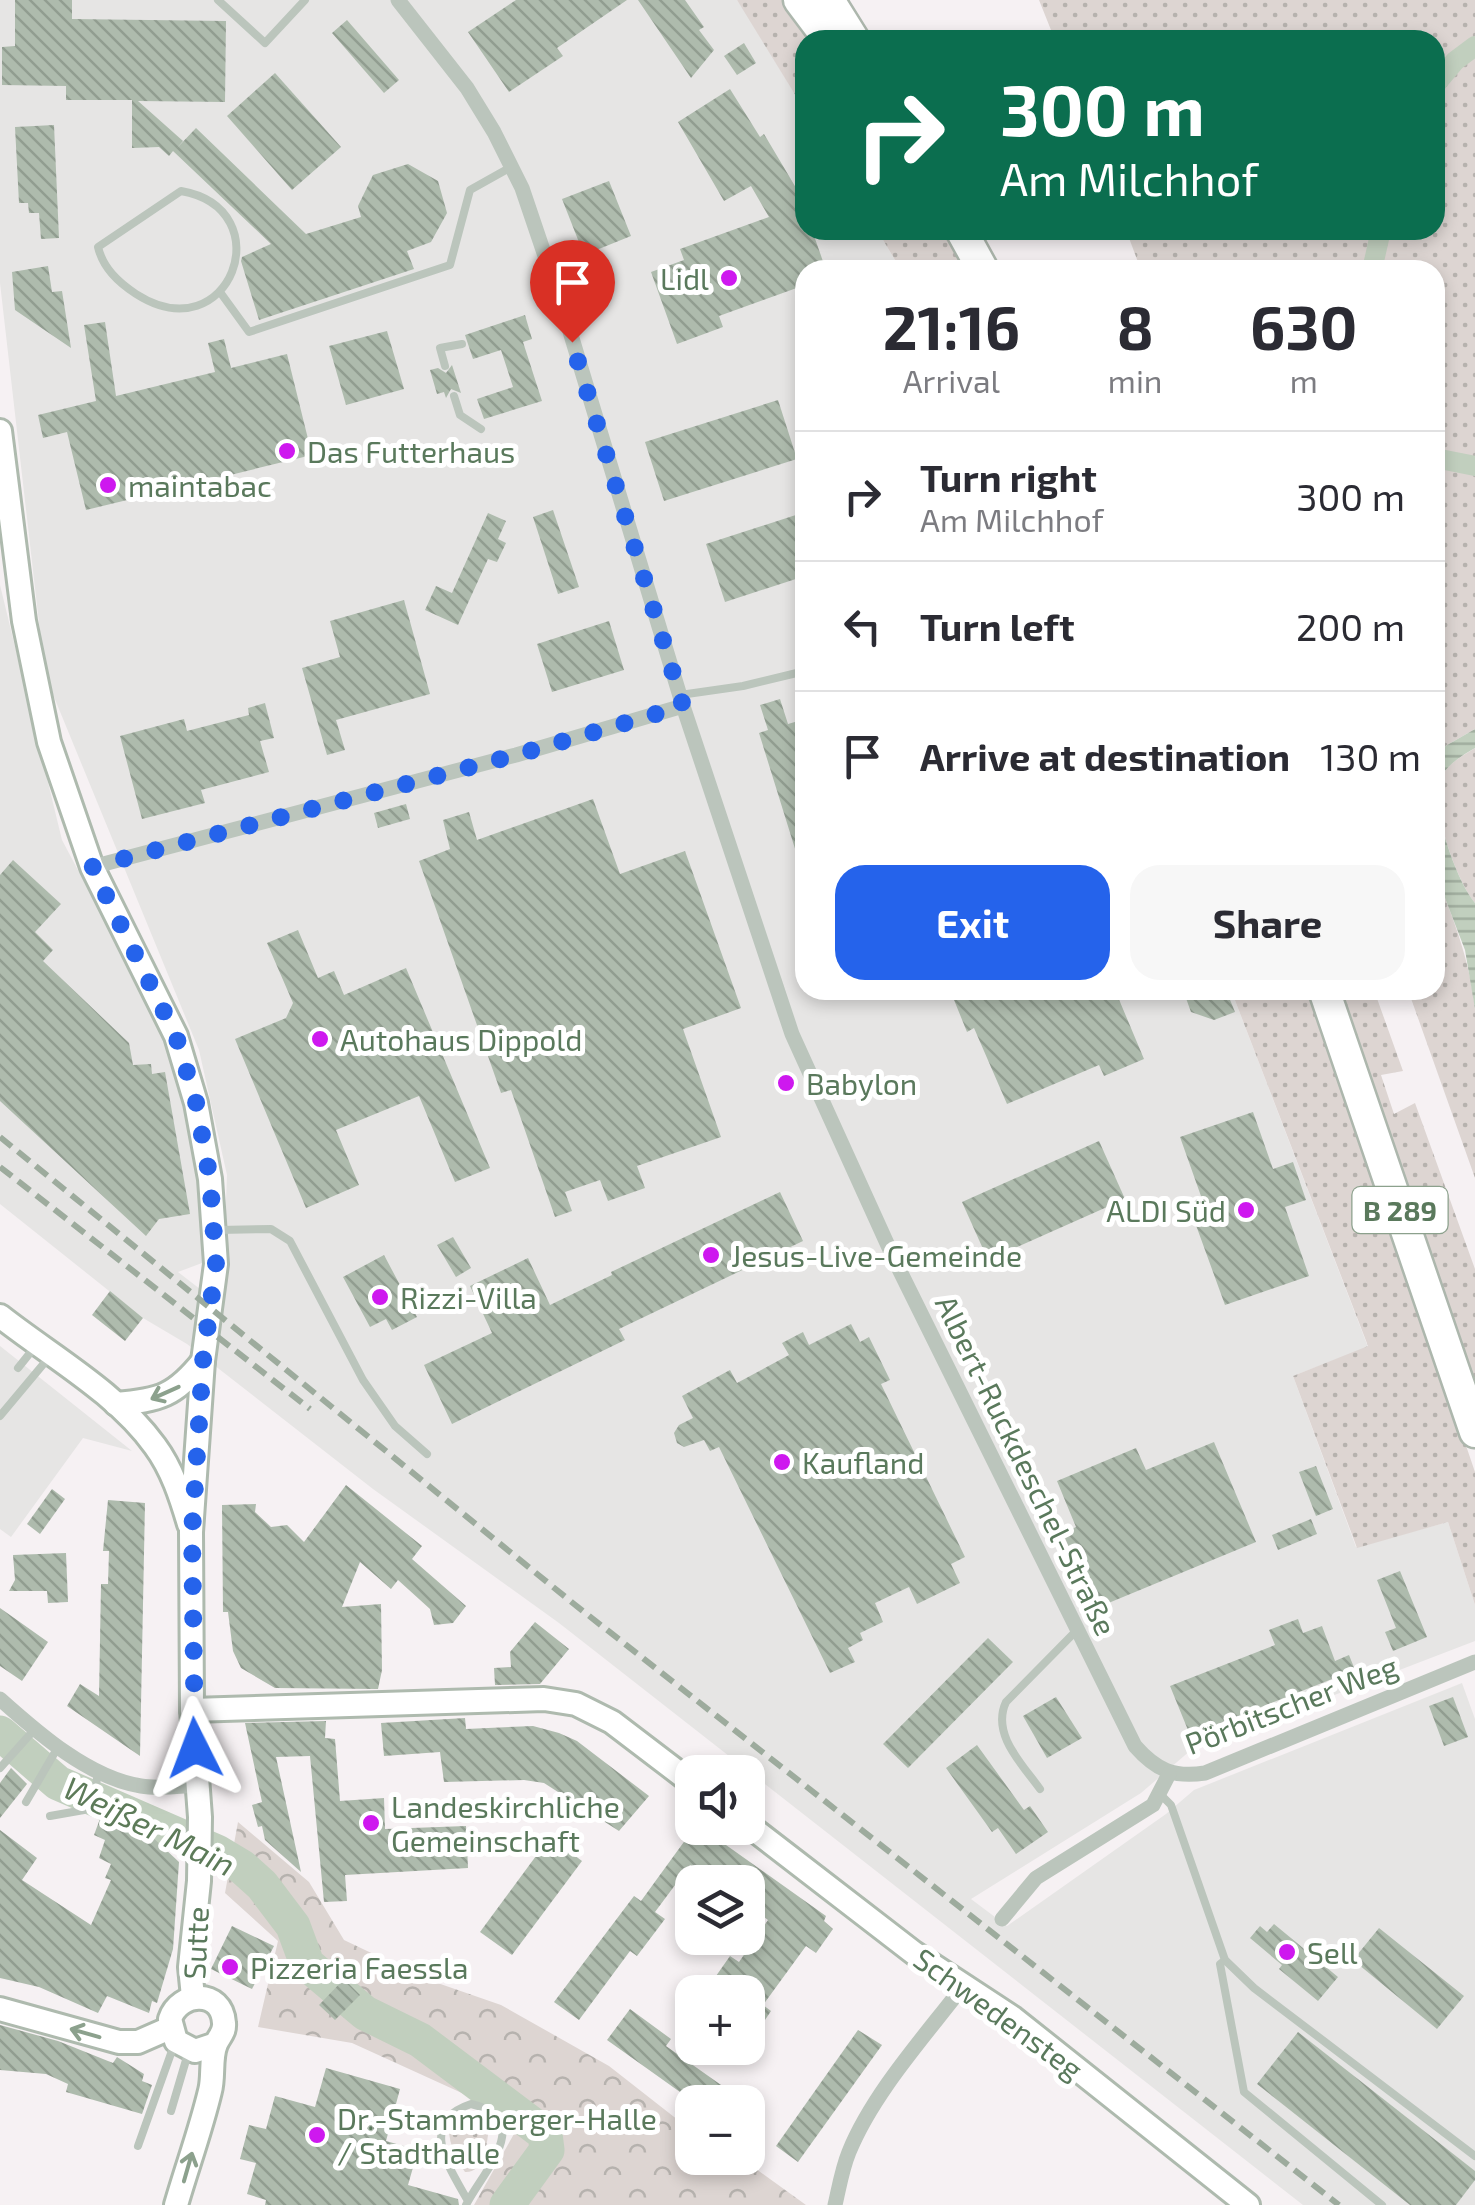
<!DOCTYPE html>
<meta charset="utf-8">
<style>
body{margin:0;font-family:"Exo 2",sans-serif;background:#f7f7f7;color:#2b2b33;height:100vh;display:flex;flex-direction:column;font-size:38px;white-space:nowrap}
*{box-sizing:border-box;margin:0}
p{font-size:32px;color:#7c7c81}
.icon{flex:none;width:55px;height:55px;fill:none;stroke:currentColor;stroke-width:2;stroke-linecap:round;stroke-linejoin:round}
.map{position:relative;flex:1;overflow:hidden}
.details{position:absolute;left:795px;top:260px;width:650px;height:740px;display:flex;flex-direction:column;background:#fff;border-radius:30px;box-shadow:0 5px 15px #0003}
.details>*{flex:none}
.banner{position:absolute;left:795px;top:30px;width:650px;height:210px;border-radius:30px;box-shadow:0 5px 15px #0003;background:#0b6e4f;color:#fff;overflow:hidden}
.tools{position:absolute;left:675px;top:1755px;display:grid;gap:20px}
.tools a{display:grid;place-items:center;width:90px;height:90px;border-radius:20px;background:#fff;box-shadow:0 5px 15px #0003;font-size:50px}
.pin{position:absolute;display:grid;place-items:center;width:85px;height:85px;color:#fff;margin:-102px -42px;border-radius:50% 50% 50% 0;rotate:-45deg;box-shadow:0 0 10px #0007}
.pin .icon{rotate:45deg}
.me{position:absolute;width:110px;margin:-55px;rotate:357deg;stroke-linejoin:round;filter:drop-shadow(0 0 8px #0008)}
.turn{display:flex;align-items:center;gap:35px;height:210px;padding:0 40px;font-size:45px}
.turn .icon{width:130px;height:130px;stroke-width:2.5}
.turn b{display:block;font-size:70px;line-height:85px}
.eta{display:flex;justify-content:space-evenly;align-items:center;height:170px;text-align:center}
.eta b{font-size:60px;font-weight:700;line-height:70px}
.primary-button{display:flex;gap:20px;margin-top:auto;padding:20px 40px}
.primary-button a{flex:1;height:115px;border-radius:30px;background:#2563eb;color:#fff;font-size:40px;font-weight:700;line-height:115px;text-align:center}
.primary-button a+a{background:#f7f7f7;color:#2b2b33}
ul{padding:0;list-style:none}
li{display:flex;align-items:center;gap:30px;height:130px;padding:0 40px;border-top:2px solid #e1e1e2}
li div{flex:1}
li b{display:block;font-size:38px}
li em{font-style:normal}
.map>svg:first-child{display:block}
.built{fill:#e6e5e4}
.grass{fill:url(#grass-dots)}
.forest{fill:url(#forest-crowns)}
.water{fill:url(#water-rules)}
.lines{fill:none;stroke-linecap:round;stroke-linejoin:round}
.canal{stroke:#c1cfbe;stroke-width:20}
.river{stroke:#c1cfbe;stroke-width:35}
.building{fill:url(#building-back-hatch)}
.secondary-casing{stroke:#aebaae;stroke-width:28}
.highway-casing{stroke:#adb7ad;stroke-width:35}
.lane{stroke:#bbc5bc;stroke-width:8}
.street{stroke:#bbc5bc;stroke-width:15}
.secondary{stroke:#fff;stroke-width:22}
.highway{stroke:#fff;stroke-width:30}
.rail{stroke:#9dab9d;stroke-width:6;stroke-dasharray:15 8;stroke-linecap:butt}
.oneway{stroke:#8ca18d}
.route{stroke:#2563eb;stroke-width:18;stroke-dasharray:0 32.4}
.poi-dot{fill:#ce18ef;stroke:#fff;stroke-width:4}
.labels{text-anchor:middle;dominant-baseline:central;stroke-width:10;stroke-linejoin:round;paint-order:stroke}
.shield{fill:#fff;stroke:#8ca18d;stroke-width:2.5}
.shield-label{font-size:28px;font-weight:bold;fill:#5a795c}
.poi-label{font-size:30px;fill:#5a795c;stroke:#fff;text-anchor:start}
.street-label{font-size:30px;fill:#5a795c;stroke:#fff}
.water-label{font-size:32px;font-style:italic;fill:#5d7b59;stroke:#fff}
</style>
<div class="map">
<svg width="1475" height="2205" viewBox="0 0 1475 2205">
<defs>
<pattern id="grass-dots" width="8" height="8" patternUnits="userSpaceOnUse" patternTransform="scale(2.5)"><rect width="8" height="8" fill="#ddd5d2"/><path d="M2 2h.1M6 6h.1" fill="none" stroke="#b6b2ae" stroke-width="1.8" stroke-linecap="round"/></pattern>
<pattern id="forest-crowns" width="20" height="18" patternUnits="userSpaceOnUse" patternTransform="scale(2.5)"><rect width="20" height="18" fill="#ddd5d2"/><path d="M2 6a3 3 0 1 1 6 0M12 15a3 3 0 1 1 6 0" fill="none" stroke="#b6b2ae"/></pattern>
<pattern id="water-rules" width="6" height="5" patternUnits="userSpaceOnUse" patternTransform="scale(2.5)"><rect width="6" height="5" fill="#c1cfbe"/><path d="M0 2.5h6" fill="none" stroke="#a0ad9e"/></pattern>
<pattern id="building-back-hatch" width="6" height="6" patternUnits="userSpaceOnUse" patternTransform="scale(2.5)"><rect width="6" height="6" fill="#aebbad"/><path d="M-1 5l2 2M0 0l6 6M5-1l2 2" fill="none" stroke="#919d90"/></pattern>
</defs>
<rect width="100%" height="100%" fill="#f6f1f3"/>
<g class="built">
<path d="M0,0h737l7,10 61,101v119h72l24,40h-96v720h426l137,357 -75,29 63,171 92,-25 27,83v36l-284,109 -50,43 -170,106 36,27 159,-112 28,-24 268,-107 13,36v486h-172l-744,-582 -186,-134 -186,-145 -44,-26 -143,-114v-619l62,255 99,187 38,127 3,109 -24,9 44,34 5,-131 -28,-125 -154,-375 -45,-392z"/>
<path d="M0,1346l132,105 -49,-13 -72,99 -11,-8z"/>
</g>
<g class="grass">
<path d="M737,0h51l27,40h-10v71z"/>
<path d="M1039,0h436v729l-40,23v-482h-294l-15,-40h309v-190h-380z"/>
<path d="M877,230h66l25,40h-67z"/>
<path d="M1475,748v155c-18,-21 -46,-98 -34,-125 7,-15 20,-21 34,-30z"/>
<path d="M1435,872c18,46 35,88 40,137v169l-67,-188h27z"/>
<path d="M1231,990h80l164,482v133l-27,-83 -91,26 -64,-172 75,-30z"/>
<path d="M1336,990h38l29,81 -22,4 13,39 21,-11 60,166v126z"/>
<path d="M467,2116l10,3 11,16c-2,15 -5,38 -23,37 -8,-11 -16,-28 -16,-42z"/>
</g>
<path class="forest" d="M238,1822l71,60 35,58 82,39 75,26 108,61 83,65v27h49l65,47h-332l45,-80 -55,-31 -112,-51 -94,-16 20,-86 -53,-48z"/>
<path class="water" d="M1475,729v19c-15,9 -33,19 -37,38 -5,27 19,96 37,117v106l-10,-59 -30,-78v-120z"/>
<g class="lines">
<g class="canal">
<path d="M1435,85l20,-24 20,-15"/>
<path d="M1372,270l9,-40"/>
<path d="M1435,458l40,8"/>
</g>
<path class="river" d="M0,1733l58,50 159,69 25,15 20,18 31,41 14,38 58,49 55,27 125,94 2,16 -40,55"/>
</g>
<g class="building">
<path d="M15,0h57v19l154,2 -1,81 -87,-1 45,40 -6,7 19,-20 110,106 55,-17 -3,-11 15,-31 35,-11 30,17 9,32 -16,29 -24,9 7,18 -155,51 -18,-59 1,-4 29,-13 -98,-93 -4,5 -10,-9 -27,1v-48h-66v-14l-64,-1v-38l13,-1z"/>
<path d="M516,0h111l-70,48 6,8 -54,36 -41,-60z"/>
<path d="M638,0h47l19,27 -5,3 15,20 -23,28z"/>
<path d="M347,20l52,60 -15,13 -52,-60z"/>
<path d="M744,43l12,20 -19,12 -13,-19z"/>
<path d="M275,73l66,74 -49,43 -65,-74z"/>
<path d="M730,89l30,48 4,-3 41,69v27h7l14,40h-21v15l-86,31 4,11 -46,17 -26,-72 33,-12 -4,-11 89,-32 -18,-31 -27,15 -46,-79z"/>
<path d="M54,125l5,113 -18,1 -2,-26h-10l-1,-10h-9l-4,-76z"/>
<path d="M609,181l22,55 -47,19 -22,-56z"/>
<path d="M48,266l4,26 10,-1 9,57 -56,-38 -3,-38z"/>
<path d="M525,315l7,24 -9,3 19,59 -58,18 -7,-20 36,-12 -12,-37 -28,9 -8,-24z"/>
<path d="M105,322l11,74 99,-24 -7,-29 16,-4 7,29 56,-14 25,101 -226,55 -19,-78 -24,6 -5,-23 58,-14 -12,-76z"/>
<path d="M387,331l17,58 -58,16 -17,-59z"/>
<path d="M452,365l9,28 -10,-4 -5,9 -2,-6 -7,2 -7,-24 8,-2 8,5z"/>
<path d="M778,400l19,59 -133,42 -19,-59z"/>
<path d="M553,510l26,77 -21,7 -25,-77z"/>
<path d="M805,512v64l-80,26 -19,-58z"/>
<path d="M488,513l18,8 -8,18 8,4 -9,19 -9,-3 -30,66 -33,-15 11,-24 16,7z"/>
<path d="M404,600l26,94 -94,26 9,30 -18,5 -25,-87 38,-11 -10,-36z"/>
<path d="M609,621l15,49 -72,22 -15,-48z"/>
<path d="M780,699l8,25 17,-5v148l-4,1 -42,-135 9,-3 -8,-25z"/>
<path d="M265,703l9,35 -14,3 9,31 -68,18 4,13 -63,16 -22,-83 64,-17 3,12 62,-16 -1,-7z"/>
<path d="M593,799l27,75 65,-23 56,157 -58,21 38,108 -84,29 8,22 -37,13 -8,-21 -35,12 7,19 -17,6 -44,-127 -10,3 -82,-232 31,-12 -7,-29 26,-8 8,28z"/>
<path d="M406,804l4,15 -32,9 -4,-15z"/>
<path d="M13,860l48,44 -26,28 18,18 -10,11 86,82 4,22 18,-1 1,10 13,-2 25,142 -31,5 -13,17 -146,-135v-226z"/>
<path d="M298,930l20,48 16,-7 10,24 62,-27 84,200 -35,14 -36,-86 -83,34 23,55 -53,23 -71,-169 51,-21 7,-15 -26,-60z"/>
<path d="M950,990h165l29,69 -40,17 -5,-11 -92,39 -33,-76 -7,4z"/>
<path d="M1183,990h43l9,22 -21,8 -23,-8z"/>
<path d="M1253,1112l20,57 20,-7 13,38 -21,7 24,69 -84,29 -32,-88 14,-4 -27,-76z"/>
<path d="M1099,1141l26,58 -137,61 -26,-58z"/>
<path d="M780,1192l23,49 -184,88 6,11 -173,84 -28,-59 68,-32 -22,-47 58,-28 22,47 62,-30 -1,-3z"/>
<path d="M453,1237l18,31 -15,9 -19,-32z"/>
<path d="M384,1255l33,62 -25,13 -6,-11 -16,8 -27,-50z"/>
<path d="M110,1291l33,27 -18,23 -33,-26z"/>
<path d="M851,1324l9,18 9,-5 21,43 -9,4 84,173 -14,7 9,19 -43,21 -8,-17 -34,16 8,19 -23,11 3,7 -15,8 7,14 -25,11 -111,-226 -9,4 -6,-11 -20,7 -7,-4 -3,-10 5,-8 14,-7 -11,-22 48,-26 7,13 52,-28 -7,-12 21,-11 6,13z"/>
<path d="M1214,1442l42,100 -162,67 -31,-76 13,-6 -19,-46 79,-33 10,22z"/>
<path d="M1316,1466l17,43 -17,7 -17,-44z"/>
<path d="M346,1485l76,61 -10,13 54,47 -13,17 -19,2 -4,-16 -32,-29 -7,9 -31,-27 -18,45 39,-3 1,66 -4,19 -103,-1 -34,-20 -8,-17 -5,-39h-5l-1,-107 34,-1 -1,8 16,15 16,-2 17,17z"/>
<path d="M52,1489l13,10 -25,35 -13,-10z"/>
<path d="M108,1500l37,3 -5,253 -73,-50 13,-22 19,12 2,-112h7l1,-33h-6z"/>
<path d="M1311,1519l6,15 -39,16 -6,-15z"/>
<path d="M66,1553l2,49 -20,1 -1,-12h-38l6,-11 -2,-25z"/>
<path d="M1400,1571l27,66 -34,14 -8,-19 11,-4 -19,-48z"/>
<path d="M0,1608l48,34 -26,39 -22,-15z"/>
<path d="M1298,1619l5,14 19,-7 13,35 14,-6 6,15 -165,65 -20,-49 105,-41 -6,-15z"/>
<path d="M535,1622l34,27 -29,35 -45,1 -1,-17 17,-1 -1,-15z"/>
<path d="M988,1638l25,24 -105,106 -25,-24z"/>
<path d="M1056,1697l26,41 -35,20 -24,-42z"/>
<path d="M1453,1697l15,40 -24,9 -15,-40z"/>
<path d="M465,1718l1,11 67,-3 26,7 18,8 72,55 -30,35 -75,-48 -20,-3 -80,2 -4,-30 -56,4 -3,-33z"/>
<path d="M326,1721l-1,17 10,1 5,62 44,-3 1,31 81,-3 2,42 -123,7 2,26 -23,1 -14,-146 -34,1 25,115 -36,-32 -3,-14 -4,1 -6,-22 10,-3 -17,-79z"/>
<path d="M977,1745l47,65 6,-4 18,26 -32,22 -18,-26 -6,4 -46,-64z"/>
<path d="M11,1768l16,16 -27,34v-35z"/>
<path d="M101,1816l47,17 31,29 -6,87 -16,54 -5,-2 -3,12 -42,-17 -9,17 -59,-26 -39,-9v-148l37,28 -15,22 69,45 20,-45 -6,-2 6,-14 -12,-6 6,-18 -11,-5z"/>
<path d="M694,1828h17l18,13 -3,4 100,71 -2,5 9,8 -17,24 -10,-7 -43,59 8,6 -10,15 -9,-6 -4,5v-33h-32l8,-10 -8,-6 14,-20 9,6 29,-42 -20,-15v-23h-33l-25,-17 -35,47 10,7 -28,37 -7,-5 -51,69 -25,-18 80,-106 7,5z"/>
<path d="M550,1837l32,24 -70,94 -32,-23z"/>
<path d="M1274,1924l64,53 -20,24 -39,-32 3,-4 -32,-27 10,-12 7,6z"/>
<path d="M232,1926l42,20 -22,43 -41,-20z"/>
<path d="M1379,1928l85,68 -27,33 -84,-69z"/>
<path d="M344,1979l16,16 -25,25 -16,-15z"/>
<path d="M630,2009l41,30 -5,7 79,56h-51l-87,-62z"/>
<path d="M0,2025l58,16 55,22 4,-6 27,17 -2,7 10,4 -10,29 -76,-22 2,-8 -22,-10 -46,-4z"/>
<path d="M858,2030l24,15 -84,117 -22,-16z"/>
<path d="M1298,2032l177,139v9l-19,25h-46l-153,-121z"/>
<path d="M326,2068l74,21 -14,52 32,9 -10,35 50,14 1,6h-194l1,-5 -19,-6 9,-31 -16,-4 9,-34 17,4 9,-33 40,11z"/>
</g>
<g class="lines">
<g class="secondary-casing">
<g id="secondary">
<path d="M0,431l24,190 25,121 43,125 84,169 20,67 14,76 6,85 -13,97 -12,171 1,178 8,107 -1,64 -9,86 3,30"/>
<path d="M0,1316c52,41 116,76 155,130 17,23 26,51 34,78"/>
<path d="M116,1404c44,-4 59,-8 87,-43"/>
<path d="M192,1710l352,-11 32,5 36,18 80,61"/>
<path d="M748,1825l166,128 99,65 235,187"/>
<path d="M0,2009l119,33h19l32,-14"/>
<path d="M176,2205c11,-38 25,-76 34,-114 4,-14 0,-33 6,-47 3,-8 9,-11 8,-21 -2,-34 -45,-32 -54,-4l6,22 19,10 21,-7"/>
</g>
</g>
<g class="highway-casing">
<g id="highway">
<path d="M799,0l30,40"/>
<path d="M829,0l25,40"/>
<path d="M961,230l22,40"/>
<path d="M1324,990l151,442"/>
</g>
</g>
<g class="lane">
<path d="M218,0l47,43 40,-43"/>
<path d="M181,191c102,18 49,163 -45,103 -18,-12 -33,-26 -38,-47z"/>
<path d="M220,292l29,40 201,-67 20,-75 41,-23"/>
<path d="M445,366l-5,-18 22,-4"/>
<path d="M454,396l6,19 21,14"/>
<path d="M680,695l63,-9 62,-15"/>
<path d="M219,1230l52,-1 19,12 73,139 32,46 32,28"/>
<path d="M18,1368l16,-20"/>
<path d="M0,1416l51,-61"/>
<path d="M0,1768l34,-38"/>
<path d="M1040,1789c-18,-25 -49,-55 -34,-87l71,-72"/>
<path d="M1159,1793l12,12 54,155 29,28 221,168"/>
<path d="M26,1802l32,-55"/>
<path d="M50,1816l34,-6 12,-25 2,-13"/>
<path d="M1225,1960l-5,4 24,128 138,113"/>
<path d="M171,2111l18,-61"/>
<path d="M138,2146l36,-101"/>
<path d="M466,2205c15,-31 71,-86 5,-101 -54,18 -22,63 -3,97"/>
</g>
<g class="street">
<path d="M398,0l69,88 27,44 28,56 43,127 118,391 109,328 103,227 240,485c21,24 39,32 70,27l270,-111"/>
<path d="M92,867l424,-112 167,-49"/>
<path d="M0,1699c38,34 89,79 141,87 18,3 38,0 56,-1"/>
<path d="M1002,1919l34,-41 117,-73 16,-31"/>
<path d="M835,2205c4,-17 7,-36 14,-53 24,-59 76,-116 115,-167"/>
</g>
<use href="#secondary" class="secondary"/>
<use href="#highway" class="highway"/>
<g class="rail">
<path d="M0,1137l574,467 765,601"/>
<path d="M0,1167l310,242"/>
</g>
</g>
<defs><path id="oneway-shaft" d="M-6 0H5M1.5-3L5.5 0L1.5 3" fill="none" stroke-width="1.6" stroke-linecap="round" stroke-linejoin="round" transform="scale(2.5)"/></defs>
<g class="oneway">
<use href="#oneway-shaft" transform="translate(165 1393) rotate(156)"/>
<use href="#oneway-shaft" transform="translate(85 2033) rotate(-164)"/>
<use href="#oneway-shaft" transform="translate(188 2167) rotate(-74)"/>
</g>
<g class="lines">
<path class="route" d="M195,1748l-3,-216 11,-171 13,-97 -6,-85 -14,-77 -20,-66 -84,-169 424,-112 167,-49 -111,-364"/>
</g>
<g class="poi-dot">
<circle cx="729" cy="278" r="10"/>
<circle cx="287" cy="451" r="10"/>
<circle cx="108" cy="485" r="10"/>
<circle cx="320" cy="1039" r="10"/>
<circle cx="786" cy="1083" r="10"/>
<circle cx="1246" cy="1210" r="10"/>
<circle cx="711" cy="1255" r="10"/>
<circle cx="380" cy="1297" r="10"/>
<circle cx="782" cy="1462" r="10"/>
<circle cx="371" cy="1823" r="10"/>
<circle cx="1287" cy="1952" r="10"/>
<circle cx="230" cy="1967" r="10"/>
<circle cx="317" cy="2135" r="10"/>
</g>
<g class="labels">
<rect class="shield" x="1352.5" y="1187" width="95" height="46" rx="8"/>
<g class="shield-label">
<text x="1400" y="1210">B 289</text>
</g>
<g class="poi-label">
<text x="709" y="278" text-anchor="end">Lidl</text>
<text x="307" y="451">Das Futterhaus</text>
<text x="128" y="485">maintabac</text>
<text x="340" y="1039">Autohaus Dippold</text>
<text x="806" y="1083">Babylon</text>
<text x="1226" y="1210" text-anchor="end">ALDI Süd</text>
<text x="731" y="1255">Jesus-Live-Gemeinde</text>
<text x="400" y="1297">Rizzi-Villa</text>
<text x="802" y="1462">Kaufland</text>
<text x="391" y="1806">Landeskirchliche<tspan x="391" dy="34">Gemeinschaft</tspan></text>
<text x="1307" y="1952">Sell</text>
<text x="250" y="1967">Pizzeria Faessla</text>
<text x="337" y="2118">Dr.-Stammberger-Halle<tspan x="337" dy="34">/ Stadthalle</tspan></text>
</g>
<g class="street-label">
<text transform="translate(1027 1465) rotate(64)">Albert-Ruckdeschel-Straße</text>
<text transform="translate(1291 1704) rotate(-21)">Pörbitscher Weg</text>
<text transform="translate(195 1943) rotate(-87)">Sutte</text>
<text transform="translate(999 2013) rotate(36)">Schwedensteg</text>
</g>
<g class="water-label">
<text transform="translate(150 1825) rotate(26)">Weißer Main</text>
</g>
</g>
</svg>
<div class="tools">
<a><svg class="icon" aria-label="sound" viewBox="0 0 24 24"><path d="M4 9h4l5-4v14l-5-4H4zM17 9q2 3 0 6"/></svg></a>
<a><svg class="icon" aria-label="layers" viewBox="0 0 24 24"><path d="M12 4l9 5-9 5-9-5zM3 14l9 5 9-5"/></svg></a>
<a>+</a>
<a>−</a>
</div>
<div class="pin" style="left:572px;top:342px;background:#d93025"><svg class="icon" aria-label="arrive" viewBox="0 0 24 24"><path d="M6 21V4h12l-3 4 3 4H6"/></svg></div>
<svg class="me" style="left:195px;top:1748px" viewBox="-20 -20 40 40"><path d="M0-17L14 15 0 8-14 15z" fill="#2563eb" stroke="#fff" stroke-width="4"/></svg>
<div class="banner">
<div class="turn"><svg class="icon" aria-label="right" viewBox="0 0 24 24"><path d="M7 20v-9h11M14 6l5 5-5 5"/></svg><div><b>300 m</b>Am Milchhof</div></div>
</div>
<section class="details">
<div class="eta">
<div><b>21:16</b><p>Arrival</p></div>
<div><b>8</b><p>min</p></div>
<div><b>630</b><p>m</p></div>
</div>
<ul>
<li><svg class="icon" aria-label="right" viewBox="0 0 24 24"><path d="M7 20v-9h11M14 6l5 5-5 5"/></svg><div><b>Turn right</b><p>Am Milchhof</p></div><em>300 m</em></li>
<li><svg class="icon" aria-label="left" viewBox="0 0 24 24"><path d="M17 20v-9H6M10 6l-5 5 5 5"/></svg><div><b>Turn left</b></div><em>200 m</em></li>
<li><svg class="icon" aria-label="arrive" viewBox="0 0 24 24"><path d="M6 21V4h12l-3 4 3 4H6"/></svg><div><b>Arrive at destination</b></div><em>130 m</em></li>
</ul>
<div class="primary-button"><a>Exit</a><a>Share</a></div>
</section>
</div>
